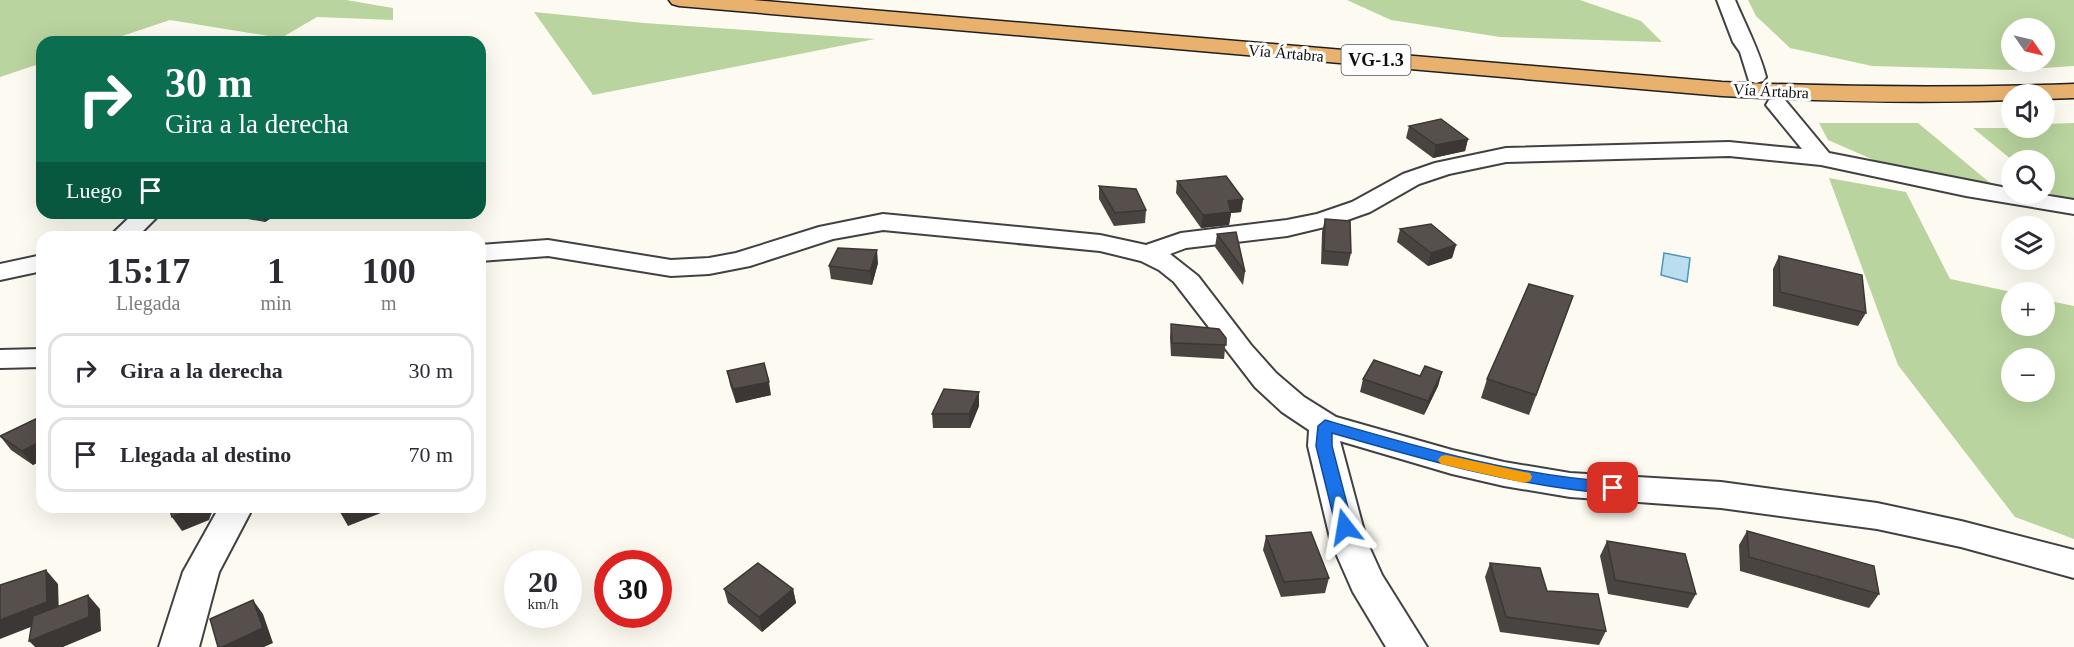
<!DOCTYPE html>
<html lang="es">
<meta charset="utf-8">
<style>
body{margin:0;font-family:"Times New Roman",serif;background:#f7f7f7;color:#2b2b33;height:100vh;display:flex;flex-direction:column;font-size:22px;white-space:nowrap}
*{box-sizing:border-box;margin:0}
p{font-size:20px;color:#7c7c81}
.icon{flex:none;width:33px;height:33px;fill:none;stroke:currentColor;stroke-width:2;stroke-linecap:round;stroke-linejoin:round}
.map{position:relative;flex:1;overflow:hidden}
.details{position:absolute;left:36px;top:231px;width:450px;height:282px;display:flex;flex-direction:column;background:#fff;border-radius:18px;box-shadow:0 6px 24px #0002}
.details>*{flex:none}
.guide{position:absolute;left:36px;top:36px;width:450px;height:183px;border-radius:18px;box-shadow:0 6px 24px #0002;background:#0b6e4f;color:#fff;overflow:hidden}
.needle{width:39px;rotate:124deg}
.fabs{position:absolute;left:2001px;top:18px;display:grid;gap:12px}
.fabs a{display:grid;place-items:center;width:54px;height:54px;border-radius:50%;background:#fff;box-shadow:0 6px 24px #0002;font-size:30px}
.speed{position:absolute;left:504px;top:550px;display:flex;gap:12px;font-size:30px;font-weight:700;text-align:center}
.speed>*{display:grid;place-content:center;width:78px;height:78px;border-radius:50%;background:#fff;box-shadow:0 6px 24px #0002;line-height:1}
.speed small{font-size:15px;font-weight:400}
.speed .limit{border:9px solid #d22;background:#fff;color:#111}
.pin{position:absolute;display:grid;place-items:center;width:51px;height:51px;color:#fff;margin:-26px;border-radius:12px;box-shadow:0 3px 9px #0006}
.me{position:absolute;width:66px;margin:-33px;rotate:346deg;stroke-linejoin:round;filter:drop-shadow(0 0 4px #0008)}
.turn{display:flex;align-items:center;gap:21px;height:126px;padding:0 30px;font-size:27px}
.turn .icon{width:78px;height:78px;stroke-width:2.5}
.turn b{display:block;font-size:42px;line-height:51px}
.then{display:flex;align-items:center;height:57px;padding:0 30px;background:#0003;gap:12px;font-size:22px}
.eta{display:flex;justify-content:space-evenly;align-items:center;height:102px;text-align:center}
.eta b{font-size:36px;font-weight:700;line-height:42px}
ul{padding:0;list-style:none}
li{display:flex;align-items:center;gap:18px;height:75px;margin:0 12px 9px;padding:0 18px;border:3px solid #e1e1e2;border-radius:18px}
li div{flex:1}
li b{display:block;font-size:22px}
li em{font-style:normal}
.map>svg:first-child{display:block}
.forest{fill:#b9d49e;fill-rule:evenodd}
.water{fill:#badef0;stroke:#4996bf;stroke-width:1.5}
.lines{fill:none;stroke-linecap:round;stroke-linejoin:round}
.minor-casing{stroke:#414141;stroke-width:4}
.trunk-casing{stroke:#1f1f1f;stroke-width:3}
.minor{fill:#fff;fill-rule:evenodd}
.trunk{fill:#e8b26e;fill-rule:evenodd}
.wall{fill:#4a4441}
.shaded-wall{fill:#3c3735}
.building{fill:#564f4c;stroke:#3c3735;stroke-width:1.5}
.route{fill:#1a73e8;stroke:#114b97;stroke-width:1.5}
.slow{fill:#f59e0b}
.labels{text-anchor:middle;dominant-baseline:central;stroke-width:6;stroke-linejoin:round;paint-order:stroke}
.far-street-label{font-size:16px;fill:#0e0e0e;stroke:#fff}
.shield{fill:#fff;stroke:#565656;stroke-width:1.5}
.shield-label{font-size:18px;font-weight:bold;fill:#0e0e0e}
</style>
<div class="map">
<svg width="2074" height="647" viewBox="0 0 2074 647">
<rect width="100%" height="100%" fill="#fdfaf1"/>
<g class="forest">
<path d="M0,0h346l47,8v12l-76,-3 -36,21 -111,-18 -66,22h-62v21l-42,14z"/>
<path d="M1347,0h233l61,21 21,21 -162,-5 -109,-17z"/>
<path d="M1748,0h326v66l-59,4 -143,-4 -82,-18 -34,-32zM2044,28v34h-32v-34z"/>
<path d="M534,12l110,11 231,16 -282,56z"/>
<path d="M1819,123h99l83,69 -102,-21 -71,-31z"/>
<path d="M2074,123v77l-20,-4 -9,-7 -1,-29h-32l-39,-32h71l1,-4z"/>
<path d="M1829,178l77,14 44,87 62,13v34h32l1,-26 29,6v233l-59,-22 -117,-152zM2044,358v34h-32v-34z"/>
</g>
<path class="water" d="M1664,253l26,5 -3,24 -26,-7z"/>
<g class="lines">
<g class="minor-casing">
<g id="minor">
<path d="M1717,0h18c11,26 24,50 31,77l-3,4 -7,2 -7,-2 -9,-29 -7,-10z"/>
<path d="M1777,99l8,1 44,53 183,36v5h25l37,6v14l-108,-18 -145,-31 -92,-9 -223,6 -57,12 -30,10 -49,28 -37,13 -46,11 -101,12 -16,6 28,22 53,69 25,28 28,24 32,20 116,33 52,12 66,11 151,9 156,21 84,18 113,29v28l-113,-31 -84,-18 -156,-21 -151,-11 -66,-11 -52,-12 -112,-33 27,101 15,33 45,72h-41l-33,-55 -22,-50 -23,-96 1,-16 -27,-18 -27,-25 -81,-105 -15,-12 -18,-9 -41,-10 -217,-21 -50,9 -83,27 -41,8 -38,2 -123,-20 -68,5v-16l68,-5 123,20 38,-2 27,-5 83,-26 64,-13 217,21 46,10 35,-12 106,-13 30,-6 35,-12 51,-28 32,-11 71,-15 223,-6 73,7 -36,-44 3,-5z"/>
<path d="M134,213h27l-24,24h-28z"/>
<path d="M42,255v16l-42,9v-16z"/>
<path d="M42,349v18l-42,1v-18z"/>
<path d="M216,507h34v6l-31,59 -20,75h-40l24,-75 33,-59z"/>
</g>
</g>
<g class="trunk-casing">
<path id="trunk" d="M669,0h84l969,82c118,5 234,6 352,2v14l-30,1v-5h-32v6c-97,4 -193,1 -290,-4l-1043,-90 -7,-2z"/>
</g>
<use href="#minor" class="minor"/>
<use href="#trunk" class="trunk"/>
</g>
<g class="wall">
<path d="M1409,126l59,13 -3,12 -32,7 -27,-20z"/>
<path d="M1177,181l66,18 -2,13 -10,1 -2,12 -28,3 -25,-35z"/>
<path d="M1099,186l47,24 -1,13 -31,3 -15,-27z"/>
<path d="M82,213h36l-3,2h-32z"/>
<path d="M214,213h65l-14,9z"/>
<path d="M1325,219l26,34 -3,13 -27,-2 1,-32z"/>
<path d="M1400,229l56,16 -4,13 -24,8 -31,-24z"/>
<path d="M1217,234l28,38 -2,13 -28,-38z"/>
<path d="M1779,256l87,57 -8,13 -85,-20v-37z"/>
<path d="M878,263l-6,22 -41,-6 -2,-13z"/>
<path d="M1573,296l-44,119 -48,-17 6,-19z"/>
<path d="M1171,324l55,14 -2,21 -53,-3 -1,-18z"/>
<path d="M727,371l44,24 -35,8 -6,-18z"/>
<path d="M1442,372l-4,14 -14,29 -64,-23 3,-13 57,-3z"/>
<path d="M979,406l-9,22h-37l-1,-14z"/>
<path d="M42,416v44l-9,5 -22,-15 -11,-14z"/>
<path d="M1747,531l132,63 -10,14 -129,-37 -1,-26z"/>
<path d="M1266,536l63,42 -4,15 -44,4 -18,-47z"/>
<path d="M1607,541l89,53 -8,14 -80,-14 -8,-38z"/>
<path d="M1490,563l57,28 59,40 -7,14 -99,-13 -15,-55z"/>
<path d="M724,589h69l3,14 -34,29 -34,-29z"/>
</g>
<g class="shaded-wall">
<path d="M1468,139l-3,12 -32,7 3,-13z"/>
<path d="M1243,199l-2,13 -10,1 -2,12 -28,3 2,-13 25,-14z"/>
<path d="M261,213h18l-14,9z"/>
<path d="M1456,245l-4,13 -24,8 3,-13z"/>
<path d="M877,250l1,13 -6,22 -2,-14z"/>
<path d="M1442,372l-4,14 -14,29 4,-14z"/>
<path d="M769,382l2,13 -35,8 -3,-14z"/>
<path d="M979,392v14l-9,22 -1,-14z"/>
<path d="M42,441v19l-9,5 -11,-14z"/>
<path d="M197,507h17l-5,13 -27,11 -10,-14z"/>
<path d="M352,507h44l-48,19 -8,-14z"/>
<path d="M46,570l12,14 1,32 -59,23v-19z"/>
<path d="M793,589l3,14 -34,29 -3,-15z"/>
<path d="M88,595l12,14 1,22 -38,16h-28l-6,-6z"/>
<path d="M253,600l10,14 10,29 -9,4h-42z"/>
</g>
<g class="building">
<path d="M1441,119l27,20 -32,6 -27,-19z"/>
<path d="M1226,176l17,23 -15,2 3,11 -28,3 -26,-34z"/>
<path d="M1099,186l37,3 10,21 -31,3z"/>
<path d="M1325,219l25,2 1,32 -27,-2z"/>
<path d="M1431,224l25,21 -25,8 -31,-24z"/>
<path d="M1236,232l9,40 -28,-38z"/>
<path d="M838,248l39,2 -7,21 -41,-5z"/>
<path d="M1779,256l83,19 4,38 -86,-21z"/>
<path d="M1529,284l44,12 -37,99 -49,-16z"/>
<path d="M1171,324l48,5 7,9v7l-54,-2z"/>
<path d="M1374,360l46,16 5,-10 17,6 -14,29 -65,-22z"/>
<path d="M764,363l5,19 -36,7 -6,-18z"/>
<path d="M944,389l35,3 -10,22h-37z"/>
<path d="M42,416v25l-20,10 -22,-15z"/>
<path d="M169,507h28l-25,10z"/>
<path d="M338,507h14l-12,5z"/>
<path d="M1747,531l127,35 5,28 -130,-37z"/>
<path d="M1311,532l18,46 -45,4 -18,-46z"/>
<path d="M1607,541l78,13 11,40 -81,-14z"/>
<path d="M758,563l35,26 -34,28 -35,-28z"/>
<path d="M1490,563l50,5 7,23 51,3 8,37 -100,-14z"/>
<path d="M46,570l1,32 -47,18v-35z"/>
<path d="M88,595l1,22 -60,24 4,-25z"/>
<path d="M253,600l10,28 -41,19h-4l-8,-28z"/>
</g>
<path class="route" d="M1325,420c97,28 188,55 288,62l6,2 2,4 -2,4 -6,2c-98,-8 -187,-34 -281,-61v13l21,81 -2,4 -6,2 -6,-2 -3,-4 -20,-81 2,-20z"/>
<path class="slow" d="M1446,455l78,17 6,1 2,4 -2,4 -6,2 -83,-19 -3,-4 3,-4z"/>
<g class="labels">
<g class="far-street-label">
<text transform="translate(1286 53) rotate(5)">Vía Ártabra</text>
<text transform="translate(1771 91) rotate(3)">Vía Ártabra</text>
</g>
<rect class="shield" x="1341.5" y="45" width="69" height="30" rx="4.5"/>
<g class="shield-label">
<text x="1376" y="60">VG-1.3</text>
</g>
</g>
</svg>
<div class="fabs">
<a><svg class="needle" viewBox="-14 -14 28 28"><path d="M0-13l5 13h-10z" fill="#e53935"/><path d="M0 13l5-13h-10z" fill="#7c7c81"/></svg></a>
<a><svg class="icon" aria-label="sound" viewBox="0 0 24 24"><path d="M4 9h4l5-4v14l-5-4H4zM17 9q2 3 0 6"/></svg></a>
<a><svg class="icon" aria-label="search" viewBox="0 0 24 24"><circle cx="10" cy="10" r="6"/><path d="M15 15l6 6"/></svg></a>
<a><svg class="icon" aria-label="layers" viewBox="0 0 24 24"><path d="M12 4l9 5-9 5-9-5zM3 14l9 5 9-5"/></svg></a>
<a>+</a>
<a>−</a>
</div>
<div class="speed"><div>20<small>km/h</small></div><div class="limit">30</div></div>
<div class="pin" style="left:1613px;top:488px;background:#d93025"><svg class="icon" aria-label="arrive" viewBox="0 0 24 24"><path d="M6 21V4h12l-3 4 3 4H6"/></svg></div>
<svg class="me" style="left:1345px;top:527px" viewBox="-20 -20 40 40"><path d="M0-17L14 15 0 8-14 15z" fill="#1a73e8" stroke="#fff" stroke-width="4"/></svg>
<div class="guide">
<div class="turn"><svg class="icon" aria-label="right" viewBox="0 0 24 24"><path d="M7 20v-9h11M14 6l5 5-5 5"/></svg><div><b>30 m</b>Gira a la derecha</div></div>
<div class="then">Luego<svg class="icon" aria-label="arrive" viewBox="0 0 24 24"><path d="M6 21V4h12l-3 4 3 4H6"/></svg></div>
</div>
<section class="details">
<div class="eta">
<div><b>15:17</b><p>Llegada</p></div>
<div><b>1</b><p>min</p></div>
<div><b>100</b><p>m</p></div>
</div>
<ul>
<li><svg class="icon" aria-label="right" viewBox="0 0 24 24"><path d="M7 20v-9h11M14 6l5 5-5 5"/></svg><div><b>Gira a la derecha</b></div><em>30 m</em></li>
<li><svg class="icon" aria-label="arrive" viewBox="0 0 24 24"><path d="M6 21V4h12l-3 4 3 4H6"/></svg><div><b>Llegada al destino</b></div><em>70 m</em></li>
</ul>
</section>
</div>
